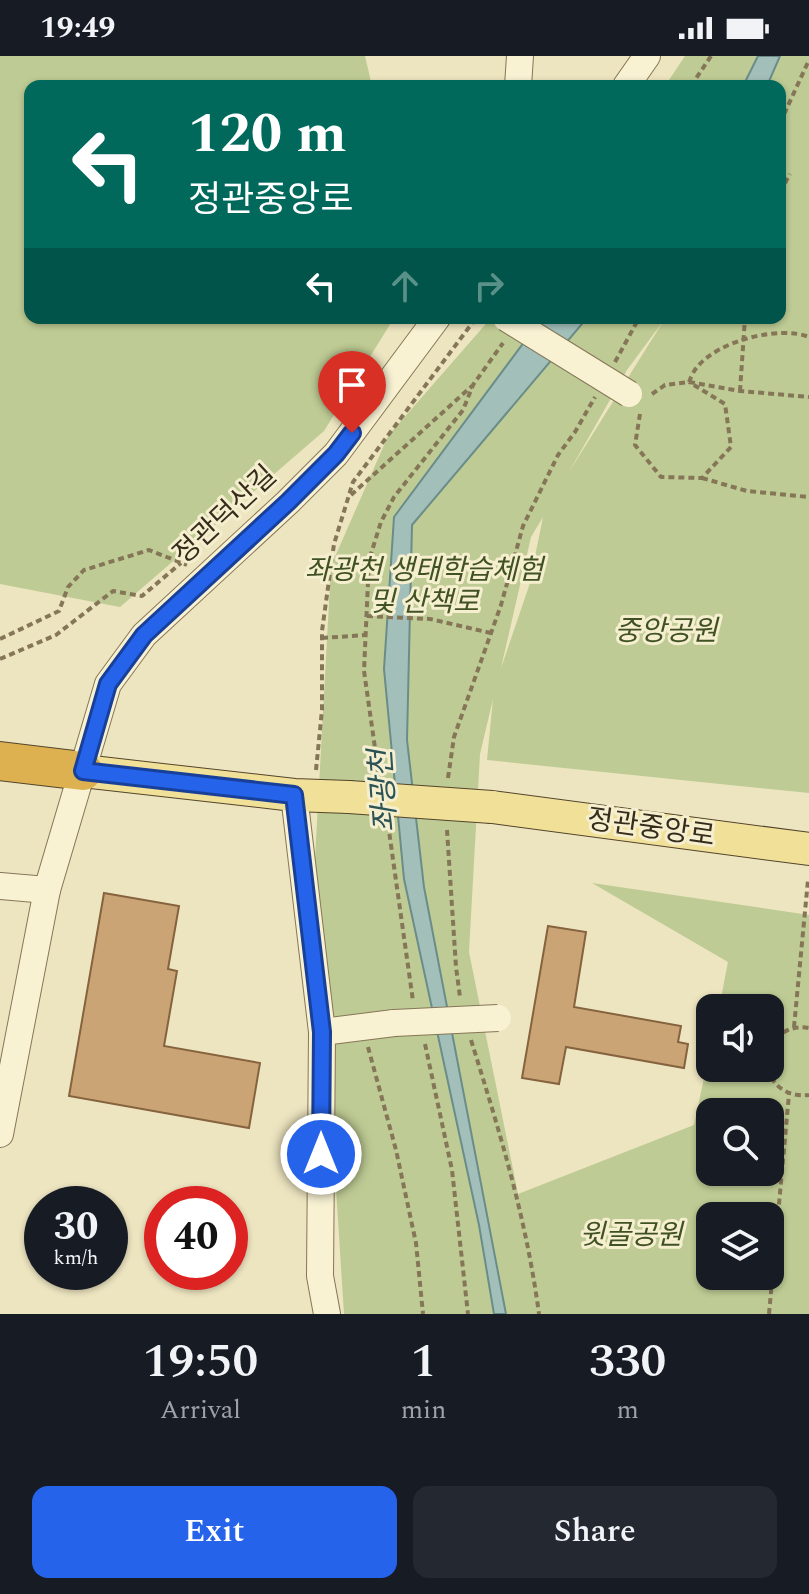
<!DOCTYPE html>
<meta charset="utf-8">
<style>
body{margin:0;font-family:Spectral,"Noto Sans KR",serif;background:#242831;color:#f1f3f6;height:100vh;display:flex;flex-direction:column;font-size:30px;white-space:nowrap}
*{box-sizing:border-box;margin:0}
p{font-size:26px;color:#9ea1a6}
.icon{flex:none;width:44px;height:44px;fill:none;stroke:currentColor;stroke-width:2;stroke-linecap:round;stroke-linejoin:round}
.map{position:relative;height:1258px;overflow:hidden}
.panel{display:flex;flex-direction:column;background:#171b24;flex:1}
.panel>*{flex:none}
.top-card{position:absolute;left:24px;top:24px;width:762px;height:244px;border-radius:16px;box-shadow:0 2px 6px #0004;background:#00695c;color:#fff;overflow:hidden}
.tools{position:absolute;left:696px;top:938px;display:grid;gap:16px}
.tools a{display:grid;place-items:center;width:88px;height:88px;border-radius:16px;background:#171b24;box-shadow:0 2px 6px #0004;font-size:40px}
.speed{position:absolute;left:24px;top:1130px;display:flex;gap:16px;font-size:40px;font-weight:700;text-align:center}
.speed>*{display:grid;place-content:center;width:104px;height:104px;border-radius:50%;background:#171b24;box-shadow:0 2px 6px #0004;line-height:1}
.speed small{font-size:20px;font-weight:400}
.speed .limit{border:12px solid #d22;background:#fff;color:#111}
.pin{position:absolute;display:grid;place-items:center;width:68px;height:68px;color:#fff;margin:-82px -34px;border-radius:50% 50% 50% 0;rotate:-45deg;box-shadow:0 0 8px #0007}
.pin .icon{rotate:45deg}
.me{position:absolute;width:88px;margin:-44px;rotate:0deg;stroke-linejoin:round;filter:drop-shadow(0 0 6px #0008)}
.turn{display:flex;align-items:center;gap:28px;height:168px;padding:0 32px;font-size:36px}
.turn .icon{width:104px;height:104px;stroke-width:2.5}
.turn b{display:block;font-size:56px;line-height:68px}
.lanes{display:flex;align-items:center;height:76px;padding:0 32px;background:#0003;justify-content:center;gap:40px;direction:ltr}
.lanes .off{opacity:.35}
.eta{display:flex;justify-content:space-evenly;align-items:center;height:136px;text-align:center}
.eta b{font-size:48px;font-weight:600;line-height:56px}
.action{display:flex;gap:16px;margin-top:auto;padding:16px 32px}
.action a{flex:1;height:92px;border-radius:16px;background:#2563eb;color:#fff;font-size:32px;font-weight:600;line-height:92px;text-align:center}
.action a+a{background:#242831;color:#f1f3f6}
.status{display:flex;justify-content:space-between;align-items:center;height:56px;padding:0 40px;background:#171b24;direction:ltr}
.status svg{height:22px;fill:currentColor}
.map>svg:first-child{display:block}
.green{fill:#becb94;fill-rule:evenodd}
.water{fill:#a3bfba;stroke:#6a8d89;stroke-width:2}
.building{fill:#cba476;stroke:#85633e;stroke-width:2}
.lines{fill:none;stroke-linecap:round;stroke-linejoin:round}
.minor-casing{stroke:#867658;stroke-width:28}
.major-casing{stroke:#53442c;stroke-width:34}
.highway-casing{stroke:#53442c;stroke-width:40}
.path{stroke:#867658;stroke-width:4;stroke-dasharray:6 4;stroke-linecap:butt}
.minor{stroke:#f8f2d3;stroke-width:26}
.major{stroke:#f1e097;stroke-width:32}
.highway{stroke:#ddb150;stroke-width:38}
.minor-bridge-casing{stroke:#867658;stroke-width:28;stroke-linecap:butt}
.major-bridge-casing{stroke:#53442c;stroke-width:34;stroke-linecap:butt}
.minor-bridge{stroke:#f8f2d3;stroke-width:26}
.major-bridge{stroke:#f1e097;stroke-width:32}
.route-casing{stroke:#184099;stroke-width:20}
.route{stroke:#2563eb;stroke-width:14}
.labels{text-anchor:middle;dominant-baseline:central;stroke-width:6;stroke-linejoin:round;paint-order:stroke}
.street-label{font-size:28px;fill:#362c1c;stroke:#f5efcf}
.park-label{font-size:28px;font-style:italic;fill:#405223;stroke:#f5efcf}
.water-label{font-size:30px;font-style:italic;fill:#2c5355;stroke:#f5efcf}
</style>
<div class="status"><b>19:49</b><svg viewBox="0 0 49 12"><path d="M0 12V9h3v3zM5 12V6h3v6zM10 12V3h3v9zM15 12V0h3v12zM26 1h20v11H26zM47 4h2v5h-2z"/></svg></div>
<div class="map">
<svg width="809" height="1258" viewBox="0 0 809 1258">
<rect width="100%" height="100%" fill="#ede5c0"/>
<g class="green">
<path d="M0,0h365l7,30h-342v232h364l-70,113 -204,176 -120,-23z"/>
<path d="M685,0h124v737l-322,-33 6,-61 -13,55 -11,198 49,242 176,-69 16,-75v18h60v-60h-51l9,-46 -136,-79 217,32v399h-465l-29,-455 16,-293 57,-130 103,-118h289v-232h-115zM664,264l-95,152 58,-102zM543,461l-14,69 -28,82 30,-131zM710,1056h60v60h-60zM710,1160h60v60h-60z"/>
</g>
<g class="water">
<path d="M758,0h22l-13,30h-24z"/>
<path d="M542,262h45l-175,207 -5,215 17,147 82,427h-12l-15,-89 -75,-346 -20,-210 10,-152z"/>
</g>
<g class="building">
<path d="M104,837l75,13 -11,63 9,2 -13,75 96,17 -11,65 -180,-32z"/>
<path d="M548,870l38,6 -12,75 107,19 -3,16 10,2 -4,24 -118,-21 -7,37 -37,-6z"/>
</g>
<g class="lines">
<g class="minor-casing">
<g id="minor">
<path d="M518,30l2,-30"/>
<path d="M626,30l21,-30"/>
<path d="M294,739l28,237 -2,244 7,38"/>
<path d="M0,830l47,4"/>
<path d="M322,976l72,-9"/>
<path d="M0,1078l47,-244 61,-206 36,-49 144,-133 48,-48 101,-136"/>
</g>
</g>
<g class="major-casing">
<g id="major">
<path d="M83,715l211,24 55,2"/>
<path d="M492,751l317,42"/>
</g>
</g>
<g class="highway-casing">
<path id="highway" d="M0,705l83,10"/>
</g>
<g class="path">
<path d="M691,30l20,-30"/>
<path d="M780,67l29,-63"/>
<path d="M780,136l10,-18"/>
<path d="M615,306l24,-44"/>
<path d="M689,326c2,-5 5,-12 9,-16 21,-25 81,-41 111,-29"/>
<path d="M740,335l5,-73"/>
<path d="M652,338l13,-9 24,-3 51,9 69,6"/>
<path d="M640,358l-5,31 26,32 41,1 29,-31 -6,-43 -36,-22"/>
<path d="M702,422l45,13 62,6"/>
<path d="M351,439l121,-109"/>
<path d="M367,560l63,3 61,14"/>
<path d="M322,582l44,-3"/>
<path d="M0,583l59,-28 9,-24 16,-17 65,-20 38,15"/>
<path d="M0,603l56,-24 57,-44 29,5 39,-33"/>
<path d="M316,714l6,-60v-79l12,-87 19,-62 123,-164"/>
<path d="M379,720l-15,-105 5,-111 12,-38 13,-25 69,-87 10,-25 30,-42"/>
<path d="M448,722l6,-41 47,-132 22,-79 35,-71 17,-23 20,-35"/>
<path d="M388,768l25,177"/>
<path d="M447,774l9,137 4,30"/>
<path d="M794,971l14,-147"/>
<path d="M471,984c29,93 55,177 68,274"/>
<path d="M425,988l27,126 16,144"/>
<path d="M368,991l28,103 20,93 7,71"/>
<path d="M770,991c9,-15 22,-22 39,-19"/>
<path d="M768,1012c5,20 21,29 41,27"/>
<path d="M769,1258l20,-220"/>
</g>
<use href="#minor" class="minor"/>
<use href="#major" class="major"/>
<use href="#highway" class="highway"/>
<g class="minor-bridge-casing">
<g id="minor-bridge">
<path d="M506,262l123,76"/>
<path d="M394,967l104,-5"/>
</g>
</g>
<g class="major-bridge-casing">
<path id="major-bridge" d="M349,741l143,10"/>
</g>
<use href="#minor-bridge" class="minor-bridge"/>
<use href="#major-bridge" class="major-bridge"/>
</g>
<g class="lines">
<g class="route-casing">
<path id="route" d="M321,1098l1,-122 -28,-237 -211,-24 25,-87 36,-49 144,-133 48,-48 16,-21"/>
</g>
<use href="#route" class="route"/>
</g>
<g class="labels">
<g class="street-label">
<text transform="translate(225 459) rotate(-43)">정관덕산길</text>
<text transform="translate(651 772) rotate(8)">정관중앙로</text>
</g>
<g class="park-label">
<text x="424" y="514">좌광천 생태학습체험<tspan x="424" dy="32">및 산책로</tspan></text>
<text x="666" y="575">중앙공원</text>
<text x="631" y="1179">윗골공원</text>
</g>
<g class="water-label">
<text transform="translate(384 735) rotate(-94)">좌광천</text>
</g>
</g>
</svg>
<div class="tools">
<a><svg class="icon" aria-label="sound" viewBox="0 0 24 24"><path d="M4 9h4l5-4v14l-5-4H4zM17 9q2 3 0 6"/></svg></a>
<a><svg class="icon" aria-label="search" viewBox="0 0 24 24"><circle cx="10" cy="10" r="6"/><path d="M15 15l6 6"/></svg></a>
<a><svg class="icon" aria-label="layers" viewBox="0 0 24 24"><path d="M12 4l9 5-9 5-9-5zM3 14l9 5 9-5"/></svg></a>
</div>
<div class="speed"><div>30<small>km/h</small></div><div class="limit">40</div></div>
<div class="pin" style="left:352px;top:377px;background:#d93025"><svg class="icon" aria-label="arrive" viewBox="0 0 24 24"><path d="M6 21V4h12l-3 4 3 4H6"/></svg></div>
<svg class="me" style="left:321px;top:1098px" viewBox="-20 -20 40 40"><circle r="17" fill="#2563eb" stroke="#fff" stroke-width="3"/><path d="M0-11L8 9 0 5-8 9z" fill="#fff"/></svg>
<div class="top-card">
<div class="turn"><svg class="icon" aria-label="left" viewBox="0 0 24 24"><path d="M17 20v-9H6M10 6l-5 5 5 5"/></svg><div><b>120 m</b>정관중앙로</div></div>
<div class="lanes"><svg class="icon" aria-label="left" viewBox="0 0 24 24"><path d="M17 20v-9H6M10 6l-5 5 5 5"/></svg><svg class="icon off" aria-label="ahead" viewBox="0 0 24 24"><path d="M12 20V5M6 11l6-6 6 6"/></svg><svg class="icon off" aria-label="right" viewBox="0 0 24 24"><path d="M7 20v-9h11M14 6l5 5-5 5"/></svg></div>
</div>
</div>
<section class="panel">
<div class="eta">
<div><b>19:50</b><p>Arrival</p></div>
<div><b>1</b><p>min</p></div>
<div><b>330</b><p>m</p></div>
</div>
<div class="action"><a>Exit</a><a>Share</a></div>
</section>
